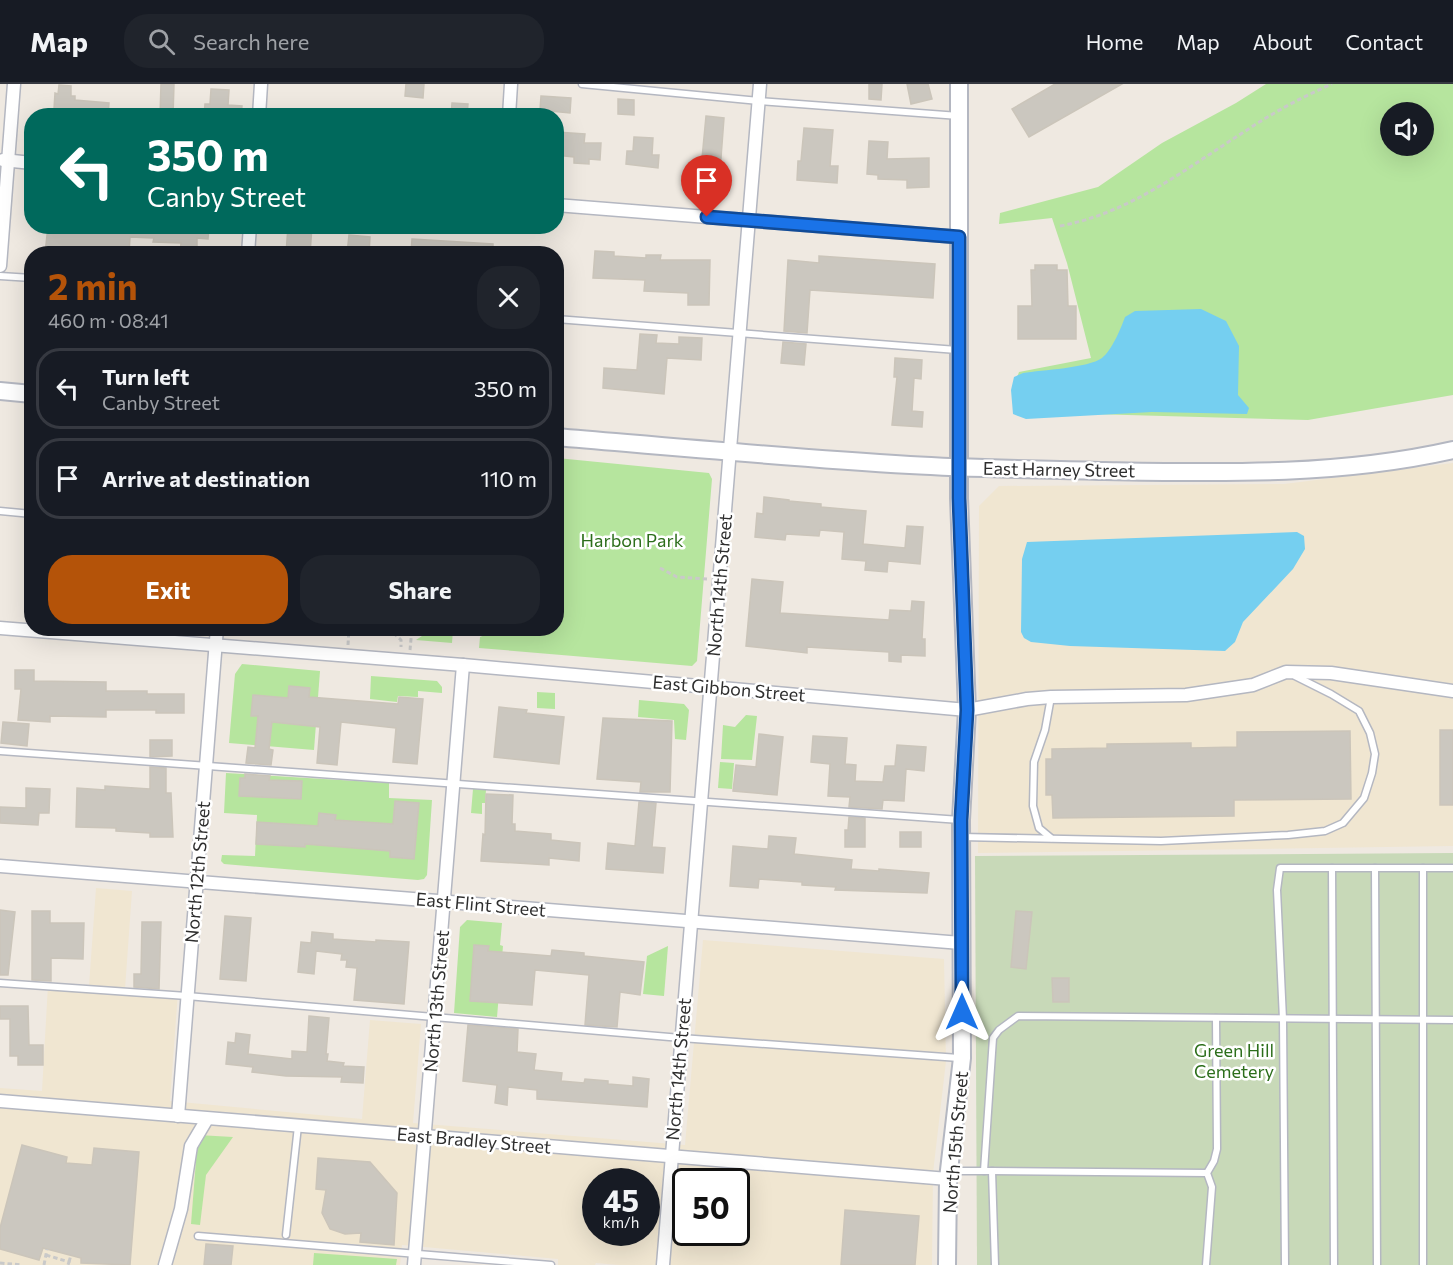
<!DOCTYPE html>
<meta charset="utf-8">
<style>
body{margin:0;font-family:Commissioner,sans-serif;background:#20242c;color:#f1f3f6;height:100vh;display:flex;flex-direction:column;font-size:22px;white-space:nowrap}
*{box-sizing:border-box;margin:0}
p{font-size:20px;color:#9ea1a6}
.icon{flex:none;width:33px;height:33px;fill:none;stroke:currentColor;stroke-width:2;stroke-linecap:round;stroke-linejoin:round}
.map{position:relative;flex:1;overflow:hidden}
.drawer{position:absolute;left:24px;top:162px;width:540px;height:390px;display:flex;flex-direction:column;background:#171b24;border-radius:24px;box-shadow:0 6px 24px #0002}
.drawer>*{flex:none}
.hud{position:absolute;left:24px;top:24px;width:540px;height:126px;border-radius:24px;box-shadow:0 6px 24px #0002;background:#00695c;color:#fff;overflow:hidden}
.buttons{position:absolute;left:1380px;top:18px;display:grid;gap:12px}
.buttons a{display:grid;place-items:center;width:54px;height:54px;border-radius:50%;background:#171b24;box-shadow:0 6px 24px #0002;font-size:30px}
.speed{position:absolute;left:582px;top:1084px;display:flex;gap:12px;font-size:30px;font-weight:700;text-align:center}
.speed>*{display:grid;place-content:center;width:78px;height:78px;border-radius:50%;background:#171b24;box-shadow:0 6px 24px #0002;line-height:1}
.speed small{font-size:15px;font-weight:400}
.speed .limit{border:3px solid #111;border-radius:9px;background:#fff;color:#111}
.pin{position:absolute;display:grid;place-items:center;width:51px;height:51px;color:#fff;margin:-62px -26px;border-radius:50% 50% 50% 0;rotate:-45deg;box-shadow:0 0 6px #0007}
.pin .icon{rotate:45deg}
.me{position:absolute;width:66px;margin:-33px;rotate:0deg;stroke-linejoin:round;filter:drop-shadow(0 0 4px #0008)}
.turn{display:flex;align-items:center;gap:21px;height:126px;padding:0 24px;font-size:27px}
.turn .icon{width:78px;height:78px;stroke-width:2.5}
.turn b{display:block;font-size:42px;line-height:51px}
.round{display:grid;place-items:center;flex:none;width:63px;height:63px;border-radius:24px;background:#20242c}
.overview{display:flex;align-items:center;justify-content:space-between;height:102px;padding:0 24px}
h1{font-size:36px;font-weight:700;line-height:45px;color:#b45309}
.action{display:flex;gap:12px;margin-top:auto;padding:12px 24px}
.action a{flex:1;height:69px;border-radius:24px;background:#b45309;color:#fff;font-size:24px;font-weight:700;line-height:69px;text-align:center}
.action a+a{background:#20242c;color:#f1f3f6}
ul{padding:0;list-style:none}
li{display:flex;align-items:center;gap:18px;height:81px;margin:0 12px 9px;padding:0 12px;border:3px solid #363941;border-radius:24px}
li div{flex:1}
li b{display:block;font-size:22px}
li em{font-style:normal}
header{display:flex;align-items:center;gap:36px;box-sizing:border-box;height:84px;padding:0 30px;background:#171b24;border-bottom:2px solid #363941}
header strong{font-size:28px}
nav{display:flex;gap:33px;margin-inline-start:auto;font-size:21px}
.search{width:420px;height:54px;background:#20242c;display:flex;align-items:center;gap:15px;box-sizing:border-box;padding:0 21px;border-radius:24px;color:#9ea1a6;font-size:22px}
.map>svg:first-child{display:block}
.education{fill:#f0e6d1;fill-rule:evenodd}
.green{fill:#b6e59e;fill-rule:evenodd}
.cemetery{fill:#c8d9b8}
.water{fill:#75cff0}
.building{fill:#cbc7bf;stroke:#cbc5ba;stroke-width:1.5}
.lines{fill:none;stroke-linecap:round;stroke-linejoin:round}
.lane-casing{stroke:#b4b7c1;stroke-width:9}
.street-casing{stroke:#b4b7c1;stroke-width:15}
.secondary-casing{stroke:#b4b7c1;stroke-width:20}
.path{stroke:#c9c9c9;stroke-width:3;stroke-dasharray:4.5 3;stroke-linecap:butt}
.lane{stroke:#fff;stroke-width:6}
.street{stroke:#fff;stroke-width:12}
.secondary{stroke:#fff;stroke-width:16}
.route-casing{stroke:#114b97;stroke-width:15}
.route{stroke:#1a73e8;stroke-width:10}
.labels{text-anchor:middle;dominant-baseline:central;stroke-width:5;stroke-linejoin:round;paint-order:stroke}
.street-label{font-size:18px;fill:#2e2e2e;stroke:#fff}
.park-label{font-size:18px;fill:#2c6e1b;stroke:#fff}
</style>
<header>
<strong>Map</strong>
<div class="search"><svg class="icon" aria-label="search" viewBox="0 0 24 24"><circle cx="10" cy="10" r="6"/><path d="M15 15l6 6"/></svg>Search here</div>
<nav><a>Home</a><a>Map</a><a>About</a><a>Contact</a></nav>
</header>
<div class="map">
<svg width="1453" height="1181" viewBox="0 0 1453 1181">
<rect width="100%" height="100%" fill="#efe9e1"/>
<g class="education">
<path d="M1453,379v383l-475,7 1,-347 20,-20 285,-2z"/>
<path d="M96,804l36,3 -7,98 53,3 -8,109 192,18 8,-99 51,4 -8,99 272,22 18,-205 241,19 2,102 -13,112 -1,92h-313l-23,-2 -1,2h-37v-6l-156,-14 -2,20h-400v-177l42,3 6,-106 41,1zM596,1098h50v51h-50zM686,1098h50v51h-50z"/>
</g>
<g class="green">
<path d="M1266,0h187v311l-145,25 -289,-8 -5,-26 5,-14 72,-14 -24,-95 -15,-45 -53,6 1,-11 98,-26 64,-44 74,-40zM1390,28h34v34h-34z"/>
<path d="M557,374l152,15 3,6 -15,182 -5,5 -213,-18 1,-11 12,-5v-3l64,-1z"/>
<path d="M434,544l19,1 -1,14 -36,-3z"/>
<path d="M267,545h85l-8,7z"/>
<path d="M242,580l78,7 -6,79 -85,-7 6,-69z"/>
<path d="M371,592l66,5 5,6v6l-24,-2v6l-20,-1 -1,6 -27,-3z"/>
<path d="M537,608l18,1v16l-18,-1z"/>
<path d="M639,616l45,4 5,6 -3,30 -11,-1 -1,-19 -36,-3z"/>
<path d="M746,631l11,1 -5,44 -31,-1 2,-34 12,2z"/>
<path d="M720,678l14,1 -2,26 -14,-1z"/>
<path d="M226,689l163,10v15l43,2 -5,75 -3,4 -6,1 -194,-16 -3,-3 1,-6 33,1 2,-41 -33,-2z"/>
<path d="M473,705l13,1 -1,13h-3v11l-11,-1z"/>
<path d="M467,836l35,3 -2,22 3,1 -6,71 -43,-4 6,-86z"/>
<path d="M668,862l-4,50 -21,-2 4,-38z"/>
<path d="M198,1051l35,2 -27,38 -6,50 -9,-1z"/>
<path d="M314,1169l83,6 -1,6h-83z"/>
</g>
<path class="cemetery" d="M1453,769v412h-476l-2,-409z"/>
<g class="water">
<path d="M1201,225l25,12 13,25 -1,49 11,13 -2,6 -95,-2 -126,7 -13,-5 -2,-24 3,-13 9,-4c19,-3 65,-5 79,-15 10,-8 19,-30 23,-41l10,-6z"/>
<path d="M1297,448l7,4 1,13 -12,20 -50,53 -8,20 -10,9 -155,-5 -39,-4 -7,-4 -3,-6 1,-73 5,-17z"/>
</g>
<g class="building">
<path d="M161,0h13l-1,32h-13z"/>
<path d="M406,0h18l-1,14 -18,-2z"/>
<path d="M869,0h13l-1,16 -12,-1z"/>
<path d="M907,0h21l4,15 -21,5z"/>
<path d="M1055,0h67l-93,53 -17,-28z"/>
<path d="M59,1l12,1v10h4v4l34,3 -1,13h-51v-7h-3l1,-16 3,1z"/>
<path d="M211,5l18,1 -1,15 14,1 -1,10h-37l1,-12h5z"/>
<path d="M541,12l30,2 -1,15 -30,-3z"/>
<path d="M618,15l16,1v15l-16,-1z"/>
<path d="M452,19l16,1 -1,12h-16z"/>
<path d="M706,32l18,2 -4,53 -19,-2z"/>
<path d="M804,44l29,2 -3,36h8l-1,17 -40,-3 1,-19h3z"/>
<path d="M556,48l29,2 -1,9h17l-1,17 -11,-1v5l-15,-1v-6l-18,-2z"/>
<path d="M634,53l19,1 -1,17h7l-1,13 -32,-4 1,-13h6z"/>
<path d="M869,57l19,1 -1,17 42,-1v29l-22,1v-8l-29,-1v-4l-11,-1z"/>
<path d="M48,142h161l-1,13 -11,-1v16h-17l1,-11 -28,-1 1,-4 -24,-1 -1,17h-84z"/>
<path d="M288,142h24l-2,28h-24z"/>
<path d="M349,151l21,2 -1,17h-22z"/>
<path d="M412,155l81,5v10h-82z"/>
<path d="M595,167l19,1v4l32,2v-3h15l-1,5h50l-1,45h-21v-12l-44,-2 1,-11 -52,-2z"/>
<path d="M819,172l116,8 -2,34 -123,-8 -3,43 -23,-2 4,-71 31,3z"/>
<path d="M1035,181h22v5h10l1,36h8v33h-58v-33h14l-1,-36h4z"/>
<path d="M640,250l17,1 -1,8 23,1v-7l23,1 -1,22 -34,-2 -3,36 -61,-6 1,-20 33,2z"/>
<path d="M783,258l23,2 -2,21 -23,-2z"/>
<path d="M895,274l27,2 -1,19 -7,-1 -2,33 11,1 -1,15 -30,-2 5,-48h-3z"/>
<path d="M764,413l25,3v1l32,3v3l45,4 -3,33 42,4 2,-22 16,1 -3,37 -32,-3 -1,11 -22,-2 1,-9 -24,-2 2,-27 -24,-2 -1,6 -33,-2 -1,6 -30,-3 2,-24 6,1z"/>
<path d="M752,495l31,3 -3,31 109,7 1,-10 21,1 1,-10 12,1 -2,37h3v17l-24,-1v7l-12,-1v-9l-82,-5v6l-61,-7z"/>
<path d="M15,586h19v11l72,1v9h41v3h37v19h-28v-3h-50v7l-56,-1v6l-32,-2 3,-31h-6z"/>
<path d="M289,602l21,2 -1,9 89,7 1,-7 24,2 -6,65 -24,-2 3,-34 -55,-6 -4,43 -20,-2 3,-36 -48,-5 -3,27 4,1 -2,15 -25,-2 2,-16 7,1 3,-32h-7l2,-21 35,3z"/>
<path d="M499,623l28,3 -1,3 38,4 -5,47 -65,-7z"/>
<path d="M603,634l69,3 -2,71h-30l1,-10 -44,-3z"/>
<path d="M3,638l26,2 -2,22 -26,-3z"/>
<rect x="1440" y="646" width="13" height="75"/>
<path d="M1350,647l1,68 -117,1v16l-181,2 -1,-23h-6v-36h6v-10l55,-1v-4l84,-1v5l46,-1v-15z"/>
<path d="M759,650l24,3 -6,58 -44,-4 3,-26 20,2z"/>
<path d="M813,652l34,2 -2,26 11,1 -1,16 28,1 2,-16h10l2,-21 29,2 -2,24 -18,-2 -2,32 -21,-1 -1,9 -33,-2 1,-10 -22,-1 2,-32 -19,-2z"/>
<path d="M150,656h22v16l-22,1z"/>
<path d="M150,683l16,1v25h5l2,44h-23v-4l-34,-2v-3l-40,-1 1,-39 28,2v-4l45,3z"/>
<path d="M245,690l25,2 -1,4 33,1 -1,18 -62,-3 1,-18h5z"/>
<path d="M26,704l24,1 -1,24h-10l-1,12 -38,-2v-16l26,1z"/>
<path d="M486,710l27,1 -1,29h3v7l36,3v6l29,3 -1,18 -30,-3v7l-68,-4 2,-27 2,1z"/>
<path d="M395,717l24,2 -5,56 -24,-2v-6l-85,-7v3l-49,-3 1,-22 61,4 1,-13 17,2 -1,5 58,4z"/>
<path d="M639,718l17,1 -4,44 13,1 -2,25 -57,-4 2,-26 27,3z"/>
<path d="M849,733l16,1v29h-20v-17h3z"/>
<rect x="900" y="748" width="21" height="15"/>
<path d="M769,752l27,2 -2,16 58,6 -1,9 28,2v-2l50,4 -2,20 -92,-3 1,-3 -34,-2v-3l-43,-3 -1,9 -28,-2 3,-40 35,3z"/>
<path d="M0,826l15,2 -7,63h-8z"/>
<path d="M32,827h18v12h34l-1,36 -32,-1v23l-19,-1z"/>
<path d="M1016,827l16,1 -6,57 -15,-2z"/>
<path d="M225,832l26,2 -5,63 -26,-2z"/>
<path d="M142,838h19l-2,67 -25,-2v-13h7z"/>
<path d="M312,848l21,2v5l43,3v-2l33,2 -5,62 -50,-4 3,-32 -11,-1 1,-7h-6l1,-6 -26,-3 -2,23 -16,-2 3,-30 10,1z"/>
<path d="M474,861l15,1 -1,5 63,5 1,-6 32,3v3l60,6 -4,33 -20,-3 -3,35 -32,-2 4,-50 -54,-5 -3,35 -62,-4z"/>
<path d="M1052,894h17v24h-16z"/>
<path d="M0,922h28l1,39h14v20h-25v-9h-8v-37h-10z"/>
<path d="M309,932l20,2 -3,36h2l-1,7 17,2 -1,3 21,1 -1,16 -22,-1 1,-5 -56,-1 -34,-4 1,-5 -27,-3 2,-22 7,1 1,-10 14,2 -2,19 44,5v-8l15,1z"/>
<path d="M468,941l50,4 -1,23 19,2 -2,16 28,3 -1,8 23,2 1,-4 23,2v3l25,2v-9l16,2 -2,28 -110,-8v-9l-29,-3 -1,18 -12,-2 2,-18 -34,-4z"/>
<path d="M22,1061l45,12 -1,6 26,2 2,-17 45,4 -9,113 -49,-2v-5l-38,-10 -4,12 -39,-11v-21z"/>
<path d="M318,1074l52,4 27,31 -3,52 -34,-3 1,-9 -16,1 -15,-5 -8,-16 4,-23 -10,-1z"/>
<path d="M845,1126l74,6 -4,49h-74z"/>
<path d="M206,1160l27,2 -2,19h-27z"/>
</g>
<g class="lines">
<g class="lane-casing">
<g id="lane">
<path d="M582,0l177,17 200,15"/>
<path d="M0,192l32,2"/>
<path d="M556,235l401,31"/>
<path d="M0,427l32,3"/>
<path d="M1051,613l-6,33 -11,32 -1,44 6,22 12,10"/>
<path d="M0,667l960,69"/>
<path d="M962,753l199,4 127,-6 37,-4 18,-8 21,-25 8,-25 3,-19 -5,-21 -11,-22 -28,-17 -36,-18"/>
<path d="M1332,784l2,397"/>
<path d="M1375,784l2,397"/>
<path d="M1423,784v397"/>
<path d="M0,899l187,13 494,42 278,20"/>
<path d="M950,1087h42l3,94"/>
<path d="M984,1087l9,-133 6,-8 19,-14 435,4"/>
<path d="M992,1087l215,2"/>
<path d="M286,1151l12,-109"/>
<path d="M198,1152l353,29"/>
<path d="M1206,1181l6,-78 -5,-14 7,-12 3,-12 -1,-131"/>
<path d="M1285,1181l-2,-246 -6,-129 3,-22h173"/>
</g>
</g>
<g class="street-casing">
<g id="street">
<path d="M259,32l2,-32"/>
<path d="M509,32l2,-32"/>
<path d="M3,76l29,3"/>
<path d="M556,121l403,32"/>
<path d="M248,170l2,-28"/>
<path d="M0,182l14,-182"/>
<path d="M0,544l463,37 504,45 60,-11 24,-2 135,-2 67,-10 33,-13 45,1 122,18"/>
<path d="M0,782l961,77"/>
<path d="M0,1017l948,78"/>
<path d="M178,1032l39,-488"/>
<path d="M165,1181l16,-56 10,-63 16,-27"/>
<path d="M414,1181l49,-600"/>
<path d="M663,1181l97,-1181"/>
</g>
</g>
<g class="secondary-casing">
<g id="secondary">
<path d="M0,307l32,3"/>
<path d="M556,353c118,10 236,21 354,28 65,4 130,4 195,6 117,2 233,5 348,-21"/>
<path d="M947,1181l1,-86 14,-121 -1,-238 6,-110 -8,-212v-414"/>
</g>
</g>
<g class="path">
<path d="M1060,142c71,-13 128,-59 187,-96 27,-18 55,-33 85,-46"/>
<path d="M660,484l17,9 30,2"/>
<path d="M388,544l13,12v7"/>
<path d="M348,551l10,-7"/>
<path d="M348,561l1,-17"/>
<path d="M410,566l2,-22"/>
<path d="M46,1171l23,7 -1,3"/>
<path d="M69,1178l2,-7"/>
<path d="M0,1179l22,2"/>
<path d="M44,1181l3,-16"/>
</g>
<use href="#lane" class="lane"/>
<use href="#street" class="street"/>
<use href="#secondary" class="secondary"/>
</g>
<g class="lines">
<g class="route-casing">
<path id="route" d="M707,133l252,20v261l8,212 -6,110 1,192"/>
</g>
<use href="#route" class="route"/>
</g>
<g class="labels">
<g class="street-label">
<text transform="translate(1059 385) rotate(1)">East Harney Street</text>
<text transform="translate(719 501) rotate(-85)">North 14th Street</text>
<text transform="translate(729 604) rotate(5)">East Gibbon Street</text>
<text transform="translate(197 788) rotate(-85)">North 12th Street</text>
<text transform="translate(481 820) rotate(5)">East Flint Street</text>
<text transform="translate(436 917) rotate(-85)">North 13th Street</text>
<text transform="translate(678 985) rotate(-85)">North 14th Street</text>
<text transform="translate(474 1056) rotate(5)">East Bradley Street</text>
<text transform="translate(955 1058) rotate(-85)">North 15th Street</text>
</g>
<g class="park-label">
<text x="632" y="456">Harbon Park</text>
<text x="1234" y="966">Green Hill<tspan x="1234" dy="21">Cemetery</tspan></text>
</g>
</g>
</svg>
<div class="buttons">
<a><svg class="icon" aria-label="sound" viewBox="0 0 24 24"><path d="M4 9h4l5-4v14l-5-4H4zM17 9q2 3 0 6"/></svg></a>
</div>
<div class="speed"><div>45<small>km/h</small></div><div class="limit">50</div></div>
<div class="pin" style="left:707px;top:133px;background:#d93025"><svg class="icon" aria-label="arrive" viewBox="0 0 24 24"><path d="M6 21V4h12l-3 4 3 4H6"/></svg></div>
<svg class="me" style="left:962px;top:928px" viewBox="-20 -20 40 40"><path d="M0-17L14 15 0 8-14 15z" fill="#1a73e8" stroke="#fff" stroke-width="4"/></svg>
<div class="hud">
<div class="turn"><svg class="icon" aria-label="left" viewBox="0 0 24 24"><path d="M17 20v-9H6M10 6l-5 5 5 5"/></svg><div><b>350 m</b>Canby Street</div></div>
</div>
<section class="drawer">
<div class="overview"><div><h1>2 min</h1><p>460 m · 08:41</p></div><a class="round"><svg class="icon" aria-label="close" viewBox="0 0 24 24"><path d="M6 6l12 12M18 6L6 18"/></svg></a></div>
<ul>
<li><svg class="icon" aria-label="left" viewBox="0 0 24 24"><path d="M17 20v-9H6M10 6l-5 5 5 5"/></svg><div><b>Turn left</b><p>Canby Street</p></div><em>350 m</em></li>
<li><svg class="icon" aria-label="arrive" viewBox="0 0 24 24"><path d="M6 21V4h12l-3 4 3 4H6"/></svg><div><b>Arrive at destination</b></div><em>110 m</em></li>
</ul>
<div class="action"><a>Exit</a><a>Share</a></div>
</section>
</div>
